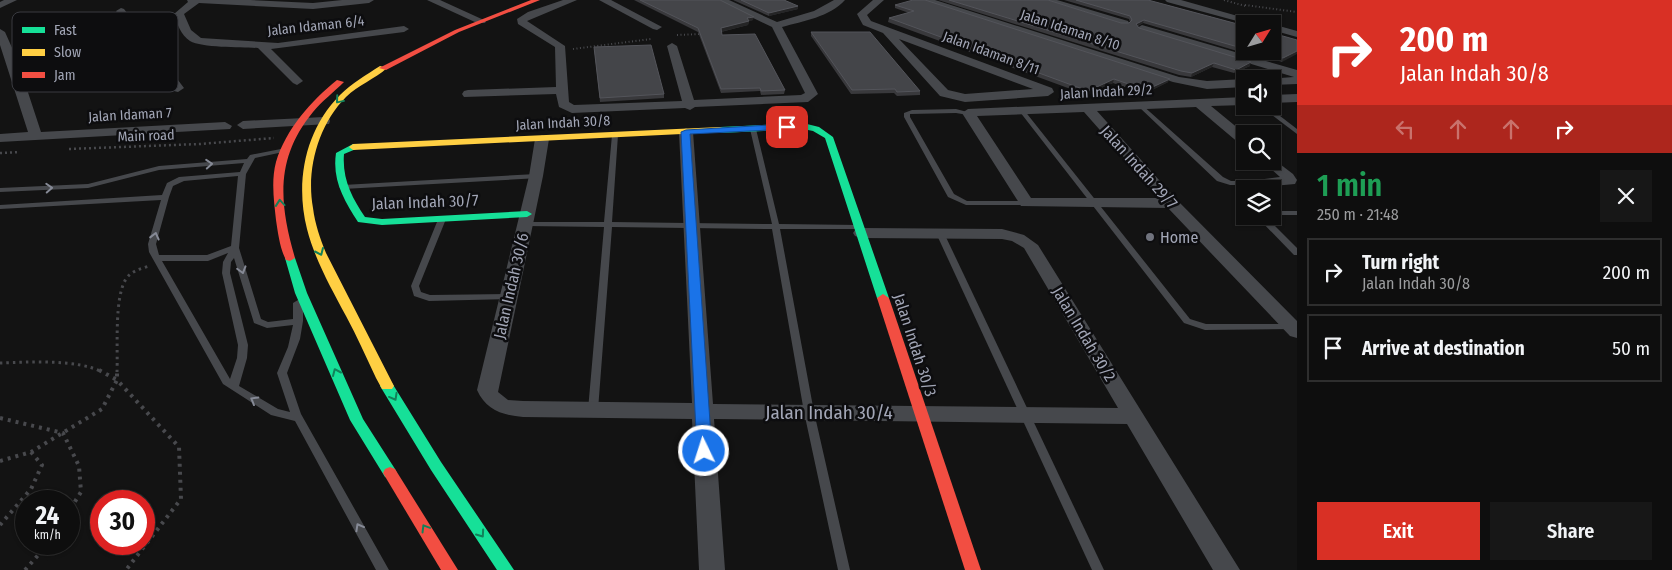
<!DOCTYPE html>
<meta charset="utf-8">
<style>
body{margin:0;font-family:"Fira Sans Condensed",sans-serif;background:#171717;color:#f1f3f6;height:100vh;display:flex;flex-direction:column;font-size:19px;white-space:nowrap}
*{box-sizing:border-box;margin:0}
p{font-size:16px;color:#9b9c9e}
.icon{flex:none;width:28px;height:28px;fill:none;stroke:currentColor;stroke-width:2;stroke-linecap:round;stroke-linejoin:round}
.map{position:relative;flex:1;overflow:hidden}
.drawer{display:flex;flex-direction:column;background:#0e0e0e;width:375px}
.drawer>*{flex:none}
.hud{background:#d93025;color:#fff;overflow:hidden}
.needle{width:32px;rotate:53deg}
.tools{position:absolute;left:1236px;top:15px;display:grid;gap:10px}
.tools a{display:grid;place-items:center;width:45px;height:45px;border-radius:0px;background:#0e0e0e;box-shadow:0 1px 4px #0004,0 0 0 1px #2e2e2e;font-size:25px}
.speed{position:absolute;left:15px;top:490px;display:flex;gap:10px;font-size:25px;font-weight:700;text-align:center}
.speed>*{display:grid;place-content:center;width:65px;height:65px;border-radius:50%;background:#0e0e0e;box-shadow:0 1px 4px #0004,0 0 0 1px #2e2e2e;line-height:1}
.speed small{font-size:12px;font-weight:400}
.speed .limit{border:8px solid #d22;background:#fff;color:#111}
.pin{position:absolute;display:grid;place-items:center;width:42px;height:42px;color:#fff;margin:-21px;border-radius:10px;box-shadow:0 2px 8px #0006}
.me{position:absolute;width:55px;margin:-28px;rotate:356deg;stroke-linejoin:round;filter:drop-shadow(0 0 4px #0008)}
.turn{display:flex;align-items:center;gap:18px;height:105px;padding:0 20px;font-size:22px}
.turn .icon{width:65px;height:65px;stroke-width:2.5}
.turn b{display:block;font-size:35px;line-height:42px}
.lanes{display:flex;align-items:center;height:48px;padding:0 20px;background:#0003;justify-content:center;gap:25px;direction:ltr}
.lanes .off{opacity:.35}
.round{display:grid;place-items:center;flex:none;width:52px;height:52px;border-radius:0px;background:#171717}
.head{display:flex;align-items:center;justify-content:space-between;height:85px;padding:0 20px}
h1{font-size:30px;font-weight:600;line-height:38px;color:#1e9e55}
.action{display:flex;gap:10px;margin-top:auto;padding:10px 20px}
.action a{flex:1;height:58px;border-radius:0px;background:#d93025;color:#fff;font-size:20px;font-weight:600;line-height:58px;text-align:center}
.action a+a{background:#171717;color:#f1f3f6}
ul{padding:0;list-style:none}
li{display:flex;align-items:center;gap:15px;height:68px;margin:0 10px 8px;padding:0 10px;border:2px solid #2e2e2e;border-radius:0px}
li div{flex:1}
li b{display:block;font-size:19px}
li em{font-style:normal}
main{display:flex;flex:1;min-height:0}
.map>svg:first-child{display:block}
.lines{fill:none;stroke-linecap:round;stroke-linejoin:round}
.path-far3{stroke:#48494d;stroke-width:2;stroke-dasharray:1 2.5;stroke-linecap:butt}
.path-far2{stroke:#48494d;stroke-width:2.5;stroke-dasharray:2 3;stroke-linecap:butt}
.path-far1{stroke:#48494d;stroke-width:3;stroke-dasharray:2.5 4;stroke-linecap:butt}
.path{stroke:#48494d;stroke-width:4;stroke-dasharray:3 5;stroke-linecap:butt}
.lane{fill:#46484c;fill-rule:evenodd}
.street{fill:#46484c;fill-rule:evenodd}
.fast{fill:#16e098;fill-rule:evenodd}
.slow{fill:#ffcf43;fill-rule:evenodd}
.jam{fill:#f24e42;fill-rule:evenodd}
.wall{fill:#39393c}
.shaded-wall{fill:#252526}
.building{fill:#444549;stroke:#53545a}
.oneway{stroke:#12815a}
.oneway2{stroke:#868a96}
.route{fill:#1a73e8;stroke:#114b97}
.poi-dot{fill:#70737d;stroke:#0d0d0f;stroke-width:2}
.labels{text-anchor:middle;dominant-baseline:central;stroke-width:5;stroke-linejoin:round;paint-order:stroke}
.far-street-label{font-size:14px;fill:#a2a6b6;stroke:#0d0d0f}
.street-label{font-size:16px;fill:#a2a6b6;stroke:#0d0d0f}
.poi-label{font-size:16px;fill:#a2a6b6;stroke:#0d0d0f;text-anchor:start}
.near-street-label{font-size:19px;fill:#a2a6b6;stroke:#0d0d0f}
.key{fill:#0d0d0f;stroke:#3a3b41;stroke-width:1}
.key-label{font-size:14px;fill:#a2a6b6}
</style>
<main>
<div class="map">
<svg width="1297" height="570" viewBox="0 0 1297 570">
<rect width="100%" height="100%" fill="#131313"/>
<g class="lines">
<g class="path-far3">
<path d="M1224,0l21,6"/>
<path d="M1245,5l52,7"/>
<path d="M677,35l24,-1"/>
<path d="M573,49l78,-10"/>
</g>
<g class="path-far2">
<path d="M69,149l131,-5 74,-6"/>
<path d="M0,153l20,-1"/>
</g>
<g class="path-far1">
<path d="M0,363c28,-1 78,-4 102,9"/>
<path d="M117,372c1,-22 -3,-75 9,-93 5,-8 14,-10 23,-13"/>
</g>
<g class="path">
<path d="M99,370l18,10v-10"/>
<path d="M0,418l63,15 16,33 2,26 -12,19"/>
<path d="M0,461l31,-9 71,-43 15,-29 62,67 2,52 -55,71"/>
<path d="M0,525l31,-36 11,-24 -11,-13"/>
<path d="M25,570l23,-26"/>
</g>
<g class="lane">
<path d="M1141,104l82,73 8,4h31l4,2 -4,2h-32l-13,-4 -78,-74v-2z"/>
<path d="M1260,106h7l30,23v5z"/>
<path d="M956,109l15,4 -3,2 -12,-2 -46,1v3l44,77 13,7h59l4,2 -1,2h-63l-18,-8 -44,-80v-4l8,-3z"/>
<path d="M1022,109l2,1 166,209 16,5h87l3,1v4l-91,1 -21,-7 -164,-211 -1,-1z"/>
<path d="M753,127l3,2 23,95 80,1 4,2 -4,2h-79l34,183 36,158h-12l-34,-158 -32,-183 -160,-2 -14,183 -1,3 -4,1 -4,-1 -1,-3 16,-183 -79,-1 -4,-2 4,-2h79l8,-87 3,-2 3,2 -6,87 160,2 -22,-95z"/>
<path d="M286,148l2,1v2l-33,7 -9,16 -7,74 22,71 7,3 25,-3v-16l5,-3 5,3v18l-3,18 -13,34 14,41 88,156h-13l-81,-149 -24,-6 -48,-31 -74,-132 -1,-8 13,-44 -161,9v-4l162,-10 5,-12 12,-6 61,-5 4,-9 -85,7 -71,18 -88,4v-4l88,-4 71,-18 88,-7 3,-4zM238,176l-7,70 -24,9h-48l-3,-11 13,-47 4,-11 11,-5zM228,253l-5,9 -1,11 16,72 -1,13 -7,21 -68,-118h46zM234,258l20,65 13,5 26,-3 -5,22 -11,26 13,39 -12,-3 -39,-23 8,-28 1,-13 -18,-72 1,-11z"/>
<path d="M536,174l4,2 -1,2 -196,11 -4,-2 4,-2z"/>
<rect x="1272" y="211" width="25" height="4"/>
<path d="M1256,216h9l32,32v7h-3z"/>
<path d="M439,217h6l1,2 -27,67 2,6 9,3 78,-1 4,3 -1,2 -82,2 -15,-5 -3,-10z"/>
<path d="M937,231h3l4,2 160,337h-12l-156,-337z"/>
</g>
<g class="street">
<path d="M4,0h13l-17,8v-6z"/>
<path d="M187,0h63l63,3 29,-3h32l-5,3 -56,6 -114,-6 -15,11 7,16 10,8 77,5 126,-17 5,3 -5,3 -133,17 32,32 -6,4 -4,-2 -35,-35c-15,-1 -56,0 -68,-7 -9,-6 -13,-17 -16,-27l14,-12z"/>
<path d="M427,0h13l46,21 -1,2h-8z"/>
<path d="M563,0h14l-50,21 38,25 4,56 5,3 108,-4 -15,-55 5,-3 5,3 17,54 107,-5 4,-2 -33,-66 -56,-27h13l48,22 37,-11 20,-11h11c-15,17 -42,21 -63,27l36,67 -10,8 -113,5 -5,3 -5,-2 -113,5 -13,-6 -3,-13 -92,3 -2,-3 2,-3 4,-1 88,-3 -1,-40 -37,-23 -1,-5 11,-7z"/>
<path d="M599,0h12l51,27 -5,3 -4,-1z"/>
<path d="M873,0h11l-17,15 4,6 181,67 2,4 -6,4 -83,6 -25,-6 -57,-63 -20,-8 -6,-11zM899,39l134,50 -68,5 -17,-4z"/>
<path d="M920,0h15l244,77 28,4 38,-2v8l-38,2 -34,-7z"/>
<path d="M1042,0h15l71,21 1,2 -1,2h-8z"/>
<path d="M1165,0h16l85,24h-18l-81,-22z"/>
<path d="M121,8l3,1 60,79 -6,4 -4,-1 -36,-49 -119,23 22,67 184,-10 7,4 -2,3 -230,13v-8l28,-2 -28,-87v-16l5,3 12,27 117,-23 -18,-25z"/>
<path d="M1272,24l25,7v6l-25,-7z"/>
<path d="M1142,25l155,45v14l-25,1v-6h-4l26,-2 -156,-47 -1,-2z"/>
<path d="M1297,94v8l-25,1v-8z"/>
<path d="M1245,97v8l-34,1 34,28v11l-5,-1 -44,-37 -99,4 80,89 120,121v17l-7,-2 -122,-128 -147,-2 -59,-93 6,-4zM1084,112l76,86h-129l-54,-82z"/>
<path d="M324,117l5,1 1,3 -1,3 -86,5 -6,-4 6,-4z"/>
<path d="M686,128l7,4 20,272 405,4 -94,-160 -12,-7 -10,-2 -141,-1 -6,-2 -2,-3 2,-3 6,-2 141,1 22,6 14,10 202,325h-27l-86,-146 -413,-5 11,151h-26l-7,-151 -169,-2c-21,-2 -37,-7 -46,-27l52,-214 6,-37 7,-4 7,4 -6,37 -45,216 10,8 15,1 169,2 -13,-271z"/>
<path d="M1272,158l21,16 4,6 -2,4 -33,3 -5,-1 -2,-3 2,-3 23,-3 -18,-16h10z"/>
</g>
<g class="fast">
<path d="M803,123l16,4 14,10 56,161 -2,2h-8l-2,-2 -52,-160 -12,-7 -10,-2 -83,4 -4,-3 4,-3z"/>
<path d="M353,144l3,1v4l-12,5c-2,25 8,44 21,63l17,2 145,-8 5,3 -5,3 -145,8 -24,-3c-14,-22 -26,-42 -22,-69z"/>
<path d="M290,255l5,3 12,35 56,126 32,50 2,4 -2,4 -5,2 -5,-2 -35,-57 -55,-127 -10,-35z"/>
<path d="M387,381l5,2 49,79 73,108h-17l-66,-100 -51,-84 2,-3z"/>
</g>
<g class="slow">
<path d="M380,66l7,2c-12,11 -29,17 -41,29 -28,28 -40,73 -33,111 2,16 7,30 13,45l68,133 -2,3h-10l-6,-11c-10,-21 -19,-42 -30,-62 -15,-28 -31,-56 -39,-87 -12,-47 -2,-99 33,-134 12,-12 26,-20 40,-29z"/>
<path d="M720,127l3,1v4l-370,18 -4,-3 4,-3z"/>
</g>
<g class="jam">
<path d="M531,0h9l-81,32 -73,38 -7,-2 76,-38z"/>
<path d="M337,80l7,2c-10,10 -22,19 -31,30 -38,46 -34,91 -18,146l-5,3 -4,-1c-6,-11 -8,-27 -10,-40 -2,-19 -5,-39 0,-58 10,-33 35,-61 61,-82z"/>
<path d="M883,294l6,4 92,272h-16l-88,-272z"/>
<path d="M390,467l5,2 63,101h-17l-58,-97 2,-4z"/>
</g>
</g>
<g class="wall">
<path d="M634,0h86l33,20 -4,1 -1,4 -27,7 1,3 63,55 -1,4 -23,1 -1,-4 -39,2 -23,-61z"/>
<path d="M733,0h51l14,6v3l-29,7z"/>
<path d="M938,0h110l73,23h8l1,-1 -1,-3 -65,-19h84l97,26v25h27l25,-11 -15,22 -15,-5 -3,2 -121,-36 -5,3 1,2 111,38 -16,7 -22,-6 -21,10 -12,-2z"/>
<path d="M895,5l273,77 -24,12 -31,-11 -26,12 -199,-73 1,-4 20,-5 -14,-5z"/>
<path d="M811,32l109,59v4l-23,1 -3,-3 -43,1 -40,-58z"/>
<path d="M594,47l70,47v4l-64,4z"/>
</g>
<g class="shaded-wall">
<path d="M798,6v3l-29,7v-3z"/>
<path d="M754,17l-1,3 -6,2v-4z"/>
<path d="M1144,20l-1,3 -8,4 1,-3z"/>
<path d="M749,21l-1,4 -28,7 1,-4z"/>
<path d="M1297,51v3l-15,8 1,-4z"/>
<path d="M1251,62l-1,4 -16,7 2,-3z"/>
<path d="M1214,63l-2,4 -21,10 1,-4z"/>
<path d="M1114,79l-1,4 -26,12 1,-4z"/>
<path d="M1170,79l-2,3 -24,12 2,-4z"/>
</g>
<g class="building">
<path d="M640,0h80l34,17 -7,1 2,3 -28,7 1,7 33,-1 30,56 -24,1 -1,-3 -39,1 -23,-61z"/>
<path d="M741,0h43l14,6 -29,7z"/>
<path d="M913,0h12l245,79 -24,11 -32,-11 -26,12 -199,-73 25,-7 -19,-6z"/>
<path d="M949,0h99l73,23h8l3,-3 -2,-4 -54,-16h72l97,26v23l-101,-29 -8,4 3,4 112,34 -15,8 -22,-7 -22,10 -11,-2z"/>
<path d="M811,32h59l50,59 -23,1 -2,-3 -43,1z"/>
<path d="M1272,33l25,7v11l-14,7 -15,-4 -2,1 -13,-4h19z"/>
<path d="M651,45l13,49 -64,4 -6,-51z"/>
</g>
<defs><path id="oneway-chevron" d="M-2-3.5L2.5 0L-2 3.5" fill="none" stroke-width="1.6" stroke-linecap="round" stroke-linejoin="round" transform="scale(1.25)"/></defs>
<g class="oneway">
<use href="#oneway-chevron" transform="translate(339 100) rotate(130)"/>
<use href="#oneway-chevron" transform="translate(280 203) rotate(-95)"/>
<use href="#oneway-chevron" transform="translate(320 252) rotate(66)"/>
<use href="#oneway-chevron" transform="translate(336 372) rotate(-114)"/>
<use href="#oneway-chevron" transform="translate(394 397) rotate(61)"/>
<use href="#oneway-chevron" transform="translate(425 528) rotate(-121)"/>
<use href="#oneway-chevron" transform="translate(481 534) rotate(55)"/>
</g>
<g class="oneway2">
<use href="#oneway-chevron" transform="translate(209 164) rotate(-4)"/>
<use href="#oneway-chevron" transform="translate(49 188) rotate(-3)"/>
<use href="#oneway-chevron" transform="translate(155 236) rotate(-76)"/>
<use href="#oneway-chevron" transform="translate(242 270) rotate(74)"/>
<use href="#oneway-chevron" transform="translate(254 400) rotate(-150)"/>
<use href="#oneway-chevron" transform="translate(359 527) rotate(-119)"/>
</g>
<path class="route" d="M787,124l4,3 -1,2 -100,5 22,317 -2,4 -6,1 -5,-1 -2,-4 -16,-319 5,-2z"/>
<circle class="poi-dot" cx="1150" cy="237" r="5"/>
<g class="labels">
<g class="far-street-label">
<text transform="translate(316 26) rotate(-6)">Jalan Idaman 6/4</text>
<text transform="translate(1070 30) rotate(18)">Jalan Idaman 8/10</text>
<text transform="translate(991 53) rotate(20)">Jalan Idaman 8/11</text>
<text transform="translate(1106 92) rotate(-3)">Jalan Indah 29/2</text>
<text transform="translate(130 115) rotate(-3)">Jalan Idaman 7</text>
<text transform="translate(563 123) rotate(-3)">Jalan Indah 30/8</text>
<text transform="translate(146 136) rotate(-2)">Main road</text>
</g>
<g class="street-label">
<text transform="translate(1139 167) rotate(48)">Jalan Indah 29/7</text>
<text transform="translate(425 202) rotate(-2)">Jalan Indah 30/7</text>
<text transform="translate(511 286) rotate(-77)">Jalan Indah 30/6</text>
<text transform="translate(1084 334) rotate(59)">Jalan Indah 30/2</text>
<text transform="translate(915 345) rotate(72)">Jalan Indah 30/3</text>
</g>
<g class="poi-label">
<text x="1160" y="237">Home</text>
</g>
<g class="near-street-label">
<text x="829" y="412">Jalan Indah 30/4</text>
</g>
</g>
<rect x="12" y="12" width="166" height="80" rx="8" class="key"/>
<rect x="22" y="27" width="23" height="6" fill="#16e098"/>
<rect x="22" y="49" width="23" height="7" fill="#ffcf43"/>
<rect x="22" y="72" width="23" height="6" fill="#f24e42"/>
<g class="key-label">
<text x="54" y="35">Fast</text>
<text x="54" y="57">Slow</text>
<text x="54" y="80">Jam</text>
</g>
</svg>
<div class="tools">
<a><svg class="needle" viewBox="-14 -14 28 28"><path d="M0-13l5 13h-10z" fill="#e53935"/><path d="M0 13l5-13h-10z" fill="#9b9c9e"/></svg></a>
<a><svg class="icon" aria-label="sound" viewBox="0 0 24 24"><path d="M4 9h4l5-4v14l-5-4H4zM17 9q2 3 0 6"/></svg></a>
<a><svg class="icon" aria-label="search" viewBox="0 0 24 24"><circle cx="10" cy="10" r="6"/><path d="M15 15l6 6"/></svg></a>
<a><svg class="icon" aria-label="layers" viewBox="0 0 24 24"><path d="M12 4l9 5-9 5-9-5zM3 14l9 5 9-5"/></svg></a>
</div>
<div class="speed"><div>24<small>km/h</small></div><div class="limit">30</div></div>
<div class="pin" style="left:787px;top:127px;background:#d93025"><svg class="icon" aria-label="arrive" viewBox="0 0 24 24"><path d="M6 21V4h12l-3 4 3 4H6"/></svg></div>
<svg class="me" style="left:704px;top:451px" viewBox="-20 -20 40 40"><circle r="17" fill="#1a73e8" stroke="#fff" stroke-width="3"/><path d="M0-11L8 9 0 5-8 9z" fill="#fff"/></svg>
</div>
<section class="drawer">
<div class="hud">
<div class="turn"><svg class="icon" aria-label="right" viewBox="0 0 24 24"><path d="M7 20v-9h11M14 6l5 5-5 5"/></svg><div><b>200 m</b>Jalan Indah 30/8</div></div>
<div class="lanes"><svg class="icon off" aria-label="left" viewBox="0 0 24 24"><path d="M17 20v-9H6M10 6l-5 5 5 5"/></svg><svg class="icon off" aria-label="ahead" viewBox="0 0 24 24"><path d="M12 20V5M6 11l6-6 6 6"/></svg><svg class="icon off" aria-label="ahead" viewBox="0 0 24 24"><path d="M12 20V5M6 11l6-6 6 6"/></svg><svg class="icon" aria-label="right" viewBox="0 0 24 24"><path d="M7 20v-9h11M14 6l5 5-5 5"/></svg></div>
</div>
<div class="head"><div><h1>1 min</h1><p>250 m · 21:48</p></div><a class="round"><svg class="icon" aria-label="close" viewBox="0 0 24 24"><path d="M6 6l12 12M18 6L6 18"/></svg></a></div>
<ul>
<li><svg class="icon" aria-label="right" viewBox="0 0 24 24"><path d="M7 20v-9h11M14 6l5 5-5 5"/></svg><div><b>Turn right</b><p>Jalan Indah 30/8</p></div><em>200 m</em></li>
<li><svg class="icon" aria-label="arrive" viewBox="0 0 24 24"><path d="M6 21V4h12l-3 4 3 4H6"/></svg><div><b>Arrive at destination</b></div><em>50 m</em></li>
</ul>
<div class="action"><a>Exit</a><a>Share</a></div>
</section>
</main>
